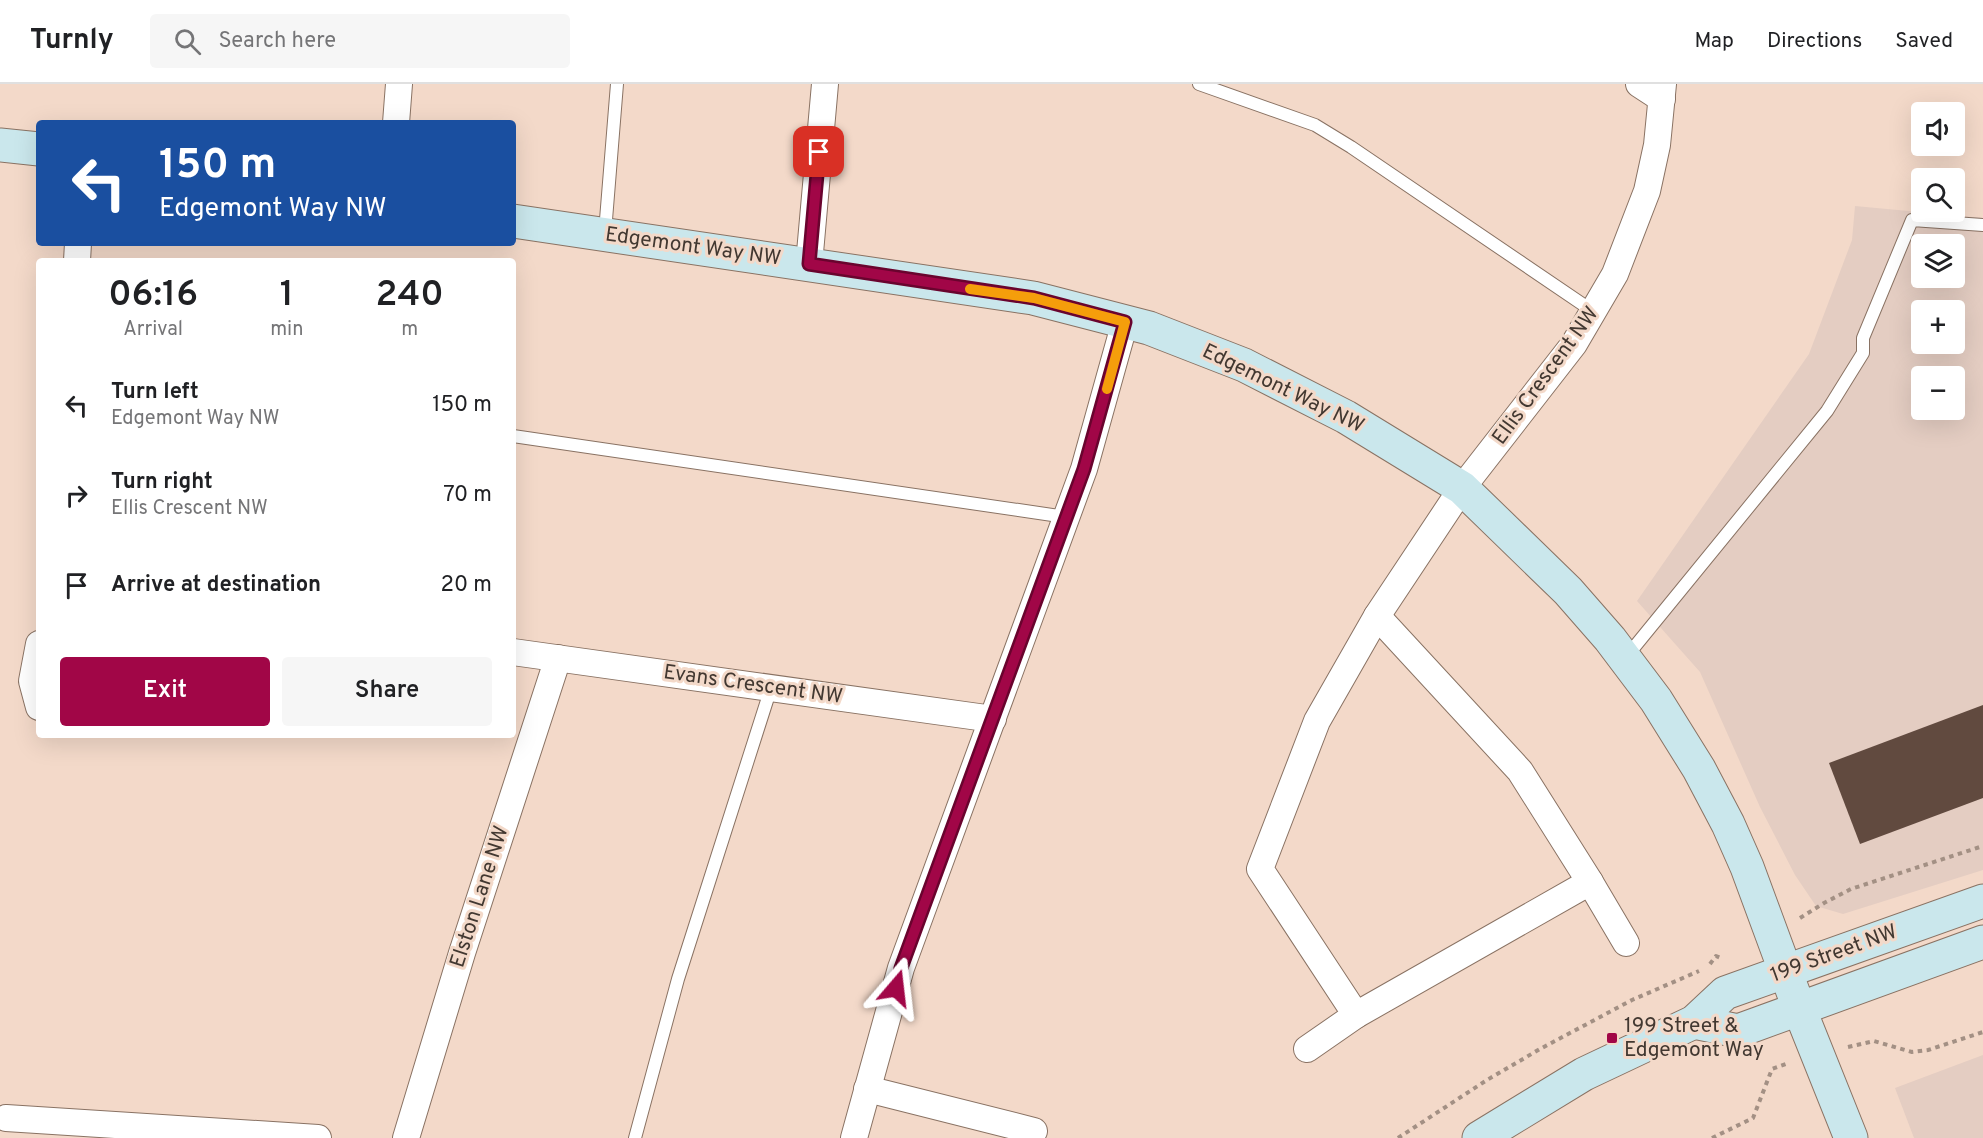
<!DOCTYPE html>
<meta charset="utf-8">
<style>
body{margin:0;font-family:Overpass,sans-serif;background:#f6f6f6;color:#202124;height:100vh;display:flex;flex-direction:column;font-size:22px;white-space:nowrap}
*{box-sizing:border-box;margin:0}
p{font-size:20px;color:#757577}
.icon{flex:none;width:33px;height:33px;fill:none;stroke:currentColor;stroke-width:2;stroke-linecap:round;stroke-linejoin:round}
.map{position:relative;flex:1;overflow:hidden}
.drawer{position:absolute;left:36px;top:174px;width:480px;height:480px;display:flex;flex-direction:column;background:#fff;border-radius:6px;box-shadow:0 6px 24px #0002}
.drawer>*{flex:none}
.banner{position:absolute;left:36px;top:36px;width:480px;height:126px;border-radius:6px;box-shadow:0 6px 24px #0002;background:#1a4fa0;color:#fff;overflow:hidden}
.fabs{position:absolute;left:1911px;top:18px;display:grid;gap:12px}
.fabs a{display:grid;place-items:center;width:54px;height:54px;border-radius:6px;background:#fff;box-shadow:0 6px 24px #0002;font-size:30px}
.pin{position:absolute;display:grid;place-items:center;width:51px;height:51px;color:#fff;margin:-26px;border-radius:12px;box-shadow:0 3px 9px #0006}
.me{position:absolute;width:66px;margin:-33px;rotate:17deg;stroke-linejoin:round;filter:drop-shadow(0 0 4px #0008)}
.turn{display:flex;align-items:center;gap:21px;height:126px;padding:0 24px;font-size:27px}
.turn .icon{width:78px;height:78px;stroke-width:2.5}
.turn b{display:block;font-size:42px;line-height:51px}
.eta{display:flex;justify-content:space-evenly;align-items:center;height:102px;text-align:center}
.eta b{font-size:36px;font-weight:600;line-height:42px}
.button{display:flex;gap:12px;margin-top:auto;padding:12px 24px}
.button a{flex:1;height:69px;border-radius:6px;background:#a10647;color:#fff;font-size:24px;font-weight:600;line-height:69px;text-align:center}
.button a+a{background:#f6f6f6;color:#202124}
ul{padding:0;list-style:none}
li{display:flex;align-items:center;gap:18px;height:90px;padding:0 24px}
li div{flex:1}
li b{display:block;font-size:22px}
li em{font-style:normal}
header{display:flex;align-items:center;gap:36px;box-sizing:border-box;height:84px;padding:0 30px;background:#fff;border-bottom:2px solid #e0e0e0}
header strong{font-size:28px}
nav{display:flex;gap:33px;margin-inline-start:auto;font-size:21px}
.search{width:420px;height:54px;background:#f6f6f6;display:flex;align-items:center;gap:15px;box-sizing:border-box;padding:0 21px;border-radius:6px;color:#757577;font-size:22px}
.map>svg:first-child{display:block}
.commercial{fill:#e4cdc2;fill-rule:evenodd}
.building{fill:#614a3f}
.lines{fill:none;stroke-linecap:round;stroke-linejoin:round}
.lane-casing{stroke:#897263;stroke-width:14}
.street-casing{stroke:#897263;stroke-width:28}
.secondary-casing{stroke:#897263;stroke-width:35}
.path{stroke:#a39084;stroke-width:4;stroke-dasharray:4.5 4.5;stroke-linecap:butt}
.lane{stroke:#fff;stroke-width:12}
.street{stroke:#fff;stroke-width:26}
.secondary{stroke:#cae7ec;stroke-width:33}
.route-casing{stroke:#69042e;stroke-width:15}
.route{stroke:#a10647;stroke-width:10}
.slow{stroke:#f59e0b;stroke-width:10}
.poi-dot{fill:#a10647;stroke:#f3d9c9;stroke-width:2}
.labels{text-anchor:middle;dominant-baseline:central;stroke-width:6;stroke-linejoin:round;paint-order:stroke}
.street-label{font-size:21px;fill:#423831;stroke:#f3d9c9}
.poi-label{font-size:21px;fill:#423831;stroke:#f3d9c9;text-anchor:start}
</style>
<header>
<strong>Turnly</strong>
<div class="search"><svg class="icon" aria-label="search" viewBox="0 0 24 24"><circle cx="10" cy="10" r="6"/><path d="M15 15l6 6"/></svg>Search here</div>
<nav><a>Map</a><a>Directions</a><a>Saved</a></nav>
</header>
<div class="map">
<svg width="1983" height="1054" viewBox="0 0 1983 1054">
<rect width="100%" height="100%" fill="#f3d9c9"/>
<g class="commercial">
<path d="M1855,122l128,12v652l-140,44 -27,-8 -21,-31 -35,-68 -60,-135 -63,-71 172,-247 43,-114zM1922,160h32v34h-32zM1922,226h32v34h-32zM1922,292h32v34h-32z"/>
<path d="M1983,971v83h-69l-19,-50z"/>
</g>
<path class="building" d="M1983,621v93l-123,46 -31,-81z"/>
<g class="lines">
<g class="lane-casing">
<g id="lane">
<path d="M1199,0l116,41 36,22 243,165"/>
<path d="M605,148l12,-148"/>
<path d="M513,352l553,81"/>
<path d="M1627,572l200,-245 36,-58v-15l49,-118 71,5"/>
<path d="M635,1054l43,-159 93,-291"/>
</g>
</g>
<g class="street-casing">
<g id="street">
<path d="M1639,0l23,15"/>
<path d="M396,39l3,-39"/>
<path d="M77,177l1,-18"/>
<path d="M809,180l16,-180"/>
<path d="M1377,532l143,155 70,111 36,61"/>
<path d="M39,560l-7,37 7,26"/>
<path d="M513,568l480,67"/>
<path d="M1356,931l234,-133"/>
<path d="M1307,965l49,-34 -96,-146 57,-148 60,-105 85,-128 112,-144 41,-70 32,-83 10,-46 6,-61"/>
<path d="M867,1005l167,42"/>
<path d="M6,1034l312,20"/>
<path d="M406,1054l56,-185 96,-295"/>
<path d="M854,1054l47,-170 183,-499 41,-147"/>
</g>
</g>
<g class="secondary-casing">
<g id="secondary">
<path d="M0,61l39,4"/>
<path d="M513,137l520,77 116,30 95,37 102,52 116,71 106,103 42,48 46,61 43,69 29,55 19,43 52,141 52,130"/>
<path d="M1694,938l44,9 245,-89"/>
<path d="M1479,1054l105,-64 110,-52 31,-29 258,-92"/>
</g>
</g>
<g class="path">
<path d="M1800,834l24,-15 27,-14 132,-43"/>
<path d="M1710,880l6,-8 7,3"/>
<path d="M1848,963l26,-6 38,11 16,-2 55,-18"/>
<path d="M1398,1054l89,-58 53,-31 92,-49 67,-29"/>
<path d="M1712,1054l41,-20 19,-49 17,-6"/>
</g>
<use href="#lane" class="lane"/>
<use href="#street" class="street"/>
<use href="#secondary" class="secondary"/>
</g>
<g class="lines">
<g class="route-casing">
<path id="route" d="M819,68l-10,112 225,34 91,24 -41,147 -183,499 -5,20"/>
</g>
<use href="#route" class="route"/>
<path class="slow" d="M970,205l64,9 91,24 -18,67"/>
</g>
<rect class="poi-dot" x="1606" y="948" width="12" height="12" rx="3"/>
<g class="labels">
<g class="street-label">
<text transform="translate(693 163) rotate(8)">Edgemont Way NW</text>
<text transform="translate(1546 292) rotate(-54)">Ellis Crescent NW</text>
<text transform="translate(1283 305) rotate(26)">Edgemont Way NW</text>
<text transform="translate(753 601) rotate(8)">Evans Crescent NW</text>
<text transform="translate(480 813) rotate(-72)">Elston Lane NW</text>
<text transform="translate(1834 870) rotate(-20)">199 Street NW</text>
</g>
<g class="poi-label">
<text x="1624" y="942">199 Street &amp;<tspan x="1624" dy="24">Edgemont Way</tspan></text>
</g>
</g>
</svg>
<div class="fabs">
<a><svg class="icon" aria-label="sound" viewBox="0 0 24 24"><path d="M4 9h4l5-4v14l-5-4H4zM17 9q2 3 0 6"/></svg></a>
<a><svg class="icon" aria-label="search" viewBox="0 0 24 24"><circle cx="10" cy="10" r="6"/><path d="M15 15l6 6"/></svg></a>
<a><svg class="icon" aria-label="layers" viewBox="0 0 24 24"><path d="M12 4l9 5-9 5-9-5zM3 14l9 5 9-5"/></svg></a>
<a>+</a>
<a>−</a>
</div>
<div class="pin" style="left:819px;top:68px;background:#d93025"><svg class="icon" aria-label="arrive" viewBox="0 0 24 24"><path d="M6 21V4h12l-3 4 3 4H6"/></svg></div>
<svg class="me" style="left:896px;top:904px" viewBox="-20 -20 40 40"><path d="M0-17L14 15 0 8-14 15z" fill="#a10647" stroke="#fff" stroke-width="4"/></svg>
<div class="banner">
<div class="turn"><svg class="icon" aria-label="left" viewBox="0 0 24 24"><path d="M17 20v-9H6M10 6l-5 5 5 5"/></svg><div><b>150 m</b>Edgemont Way NW</div></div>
</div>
<section class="drawer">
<div class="eta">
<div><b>06:16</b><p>Arrival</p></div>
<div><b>1</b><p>min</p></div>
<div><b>240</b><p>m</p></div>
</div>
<ul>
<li><svg class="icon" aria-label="left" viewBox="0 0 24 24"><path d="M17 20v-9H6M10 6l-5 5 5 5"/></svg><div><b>Turn left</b><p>Edgemont Way NW</p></div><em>150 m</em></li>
<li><svg class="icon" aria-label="right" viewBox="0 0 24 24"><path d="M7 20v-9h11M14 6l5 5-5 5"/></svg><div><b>Turn right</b><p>Ellis Crescent NW</p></div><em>70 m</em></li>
<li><svg class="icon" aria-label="arrive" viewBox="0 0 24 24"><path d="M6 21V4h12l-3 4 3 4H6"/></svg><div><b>Arrive at destination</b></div><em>20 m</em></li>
</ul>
<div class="button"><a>Exit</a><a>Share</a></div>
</section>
</div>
